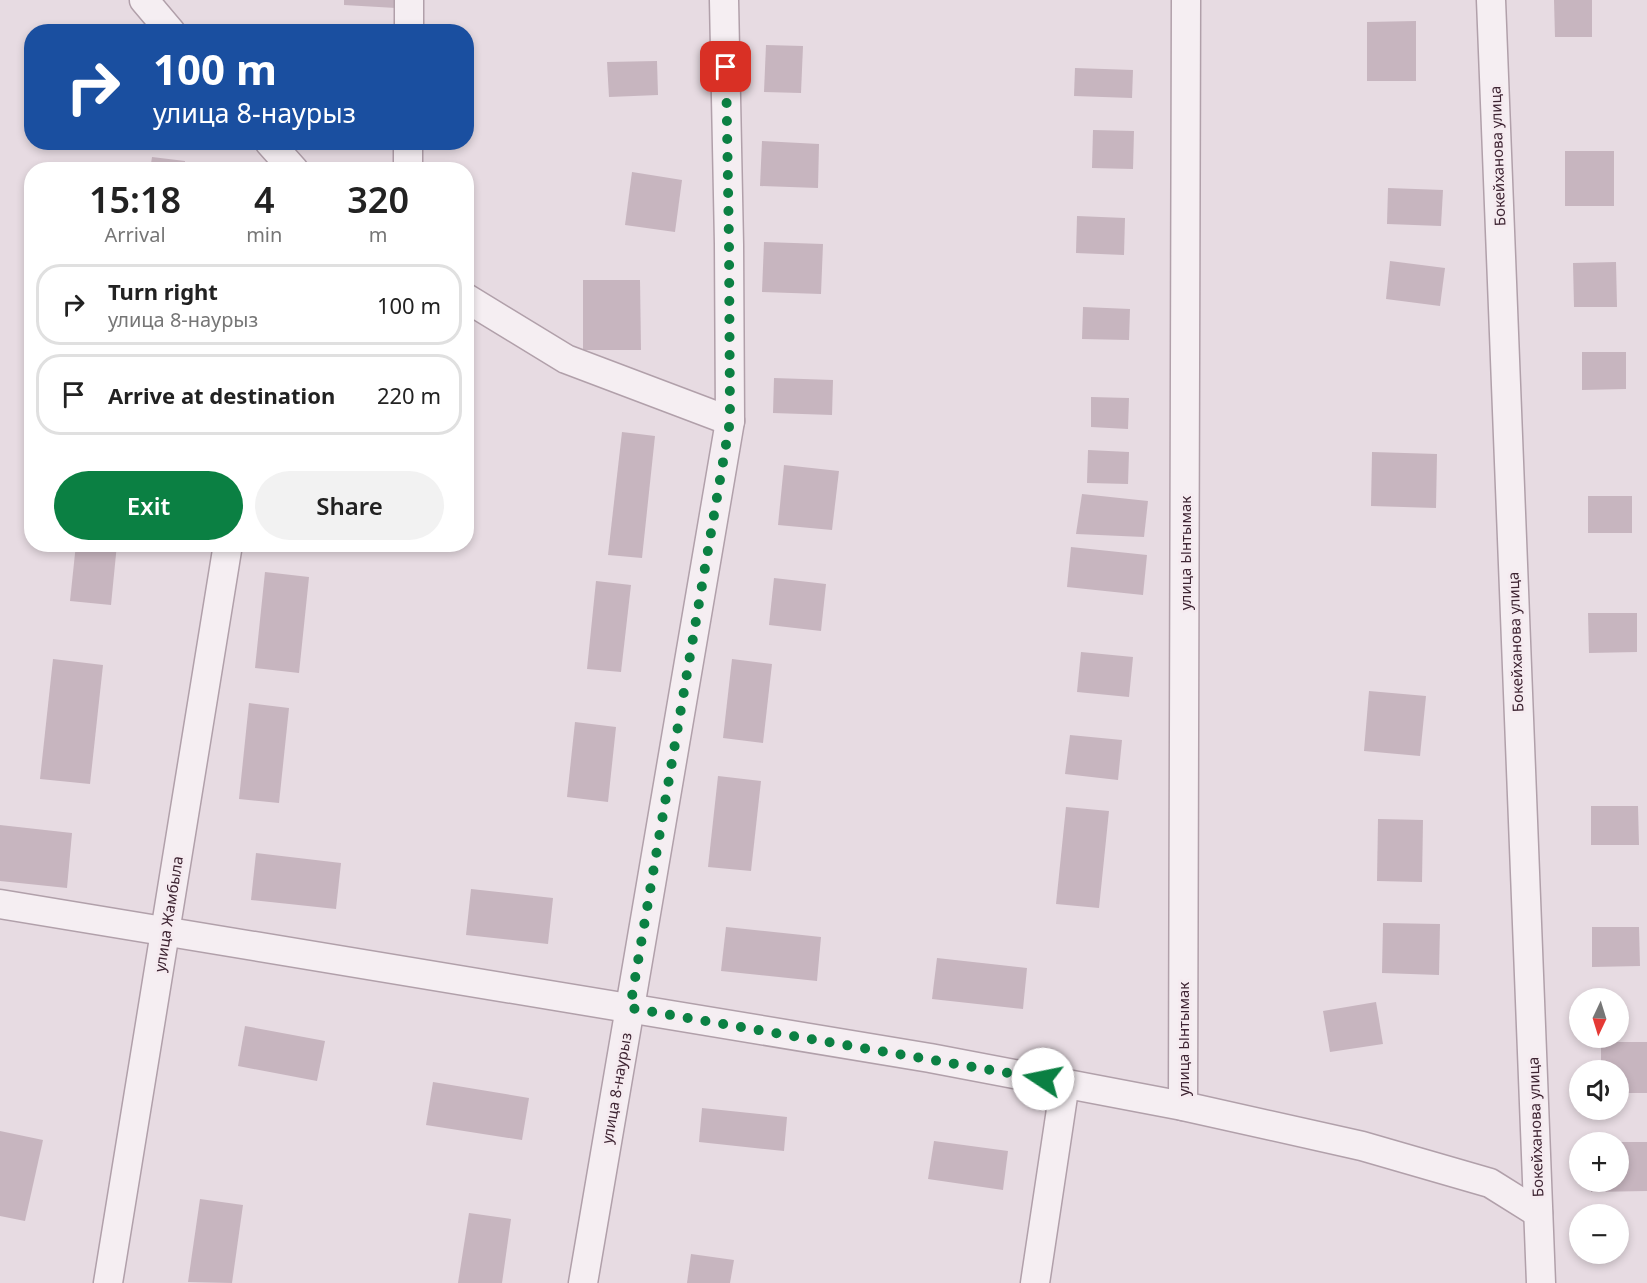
<!DOCTYPE html>
<meta charset="utf-8">
<style>
body{margin:0;font-family:"Noto Sans",sans-serif;background:#f2f2f2;color:#222;height:100vh;display:flex;flex-direction:column;font-size:22px;white-space:nowrap}
*{box-sizing:border-box;margin:0}
p{font-size:20px;color:#767676}
.icon{flex:none;width:33px;height:33px;fill:none;stroke:currentColor;stroke-width:2;stroke-linecap:round;stroke-linejoin:round}
.map{position:relative;flex:1;overflow:hidden}
.sheet{position:absolute;left:24px;top:162px;width:450px;height:390px;display:flex;flex-direction:column;background:#fff;border-radius:24px;box-shadow:0 3px 9px #0003}
.sheet>*{flex:none}
.guide{position:absolute;left:24px;top:24px;width:450px;height:126px;border-radius:24px;box-shadow:0 3px 9px #0003;background:#1a4fa0;color:#fff;overflow:hidden}
.needle{width:39px;rotate:184deg}
.fabs{position:absolute;left:1569px;top:988px;display:grid;gap:12px}
.fabs a{display:grid;place-items:center;width:60px;height:60px;border-radius:50%;background:#fff;box-shadow:0 3px 9px #0003;font-size:30px}
.pin{position:absolute;display:grid;place-items:center;width:51px;height:51px;color:#fff;margin:-26px;border-radius:12px;box-shadow:0 3px 9px #0006}
.me{position:absolute;width:66px;margin:-33px;rotate:281deg;stroke-linejoin:round;filter:drop-shadow(0 0 4px #0008)}
.turn{display:flex;align-items:center;gap:21px;height:126px;padding:0 30px;font-size:27px}
.turn .icon{width:78px;height:78px;stroke-width:2.5}
.turn b{display:block;font-size:42px;line-height:51px}
.eta{display:flex;justify-content:space-evenly;align-items:center;height:102px;text-align:center}
.eta b{font-size:36px;font-weight:600;line-height:42px}
.action{display:flex;gap:12px;margin-top:auto;padding:12px 30px}
.action a{flex:1;height:69px;border-radius:36px;background:#0b8043;color:#fff;font-size:24px;font-weight:600;line-height:69px;text-align:center}
.action a+a{background:#f2f2f2;color:#222}
ul{padding:0;list-style:none}
li{display:flex;align-items:center;gap:18px;height:81px;margin:0 12px 9px;padding:0 18px;border:3px solid #e0e0e0;border-radius:24px}
li div{flex:1}
li b{display:block;font-size:22px}
li em{font-style:normal}
.map>svg:first-child{display:block}
.building{fill:#c7b5bf}
.lines{fill:none;stroke-linecap:round;stroke-linejoin:round}
.minor-casing{stroke:#b1a0aa;stroke-width:31}
.minor{stroke:#f5eef2;stroke-width:28}
.route{stroke:#0b8043;stroke-width:10;stroke-dasharray:0 18}
.labels{text-anchor:middle;dominant-baseline:central;stroke-width:6;stroke-linejoin:round;paint-order:stroke}
.street-label{font-size:15px;fill:#3e2432;stroke:#f5ebf0}
</style>
<div class="map">
<svg width="1647" height="1283" viewBox="0 0 1647 1283">
<rect width="100%" height="100%" fill="#e7dbe2"/>
<g class="building">
<path d="M344,0h52v8l-52,-3z"/>
<path d="M1554,0h38v37h-37z"/>
<path d="M1416,21v60h-49v-59z"/>
<path d="M766,45l37,1 -2,47 -37,-1z"/>
<path d="M657,61l1,34 -49,2 -2,-35z"/>
<path d="M1075,68l58,2 -1,28 -58,-2z"/>
<path d="M1093,130l41,1 -1,38 -41,-1z"/>
<path d="M762,141l57,3 -1,44 -58,-2z"/>
<rect x="1565" y="151" width="49" height="55"/>
<path d="M152,157l33,4v9h-35z"/>
<path d="M632,172l50,8 -7,52 -50,-7z"/>
<path d="M1388,188l55,2 -2,36 -54,-2z"/>
<path d="M1077,216l48,2 -1,37 -48,-2z"/>
<path d="M764,242l59,2 -2,50 -59,-2z"/>
<path d="M1390,261l55,7 -5,38 -54,-7z"/>
<path d="M1616,262l1,45h-43l-1,-44z"/>
<path d="M583,280h57l1,70h-58z"/>
<path d="M1083,307l47,2 -1,31 -47,-1z"/>
<path d="M1582,352h44v37l-44,1z"/>
<path d="M774,378l59,2 -1,35 -59,-2z"/>
<path d="M1091,397l38,1 -1,31 -37,-2z"/>
<path d="M622,432l33,4 -13,122 -34,-3z"/>
<path d="M1088,450l41,2 -1,32 -41,-1z"/>
<path d="M1372,452l65,2 -1,54 -65,-2z"/>
<path d="M784,465l55,6 -7,59 -54,-5z"/>
<path d="M1082,494l66,7 -4,36 -68,-3z"/>
<rect x="1588" y="496" width="44" height="37"/>
<path d="M76,544h41l-6,61 -41,-4z"/>
<path d="M1071,547l76,8 -4,40 -76,-8z"/>
<path d="M265,572l44,5 -10,96 -44,-5z"/>
<path d="M774,578l52,6 -5,47 -52,-6z"/>
<path d="M596,581l35,4 -10,87 -34,-3z"/>
<path d="M1588,613h49v39l-48,1z"/>
<path d="M1081,652l52,5 -4,40 -52,-5z"/>
<path d="M53,659l50,6 -13,119 -50,-5z"/>
<path d="M732,659l40,5 -9,79 -40,-5z"/>
<path d="M1369,691l57,5 -6,60 -56,-5z"/>
<path d="M249,703l40,5 -10,95 -40,-4z"/>
<path d="M575,722l41,5 -8,75 -41,-5z"/>
<path d="M1070,735l52,5 -4,40 -53,-6z"/>
<path d="M718,776l43,5 -10,90 -43,-4z"/>
<path d="M1591,806h47l1,39h-48z"/>
<path d="M1066,807l43,4 -10,97 -43,-4z"/>
<path d="M1378,819l45,1 -1,62 -45,-1z"/>
<path d="M0,825l72,8 -5,55 -67,-7z"/>
<path d="M256,853l85,10 -5,46 -85,-9z"/>
<path d="M471,889l82,9 -5,46 -82,-9z"/>
<path d="M1383,923l57,1 -1,51 -57,-2z"/>
<path d="M726,927l95,10 -4,44 -96,-10z"/>
<path d="M1592,927h47l1,39 -48,1z"/>
<path d="M937,958l90,10 -4,41 -91,-10z"/>
<path d="M1376,1002l7,42 -53,8 -7,-41z"/>
<path d="M245,1026l80,15 -8,40 -79,-15z"/>
<path d="M1601,1042h46v51h-29v-22h-17z"/>
<path d="M433,1082l96,16 -7,42 -96,-15z"/>
<path d="M702,1108l85,9 -3,34 -85,-9z"/>
<path d="M0,1131l43,9 -18,81 -25,-5z"/>
<path d="M934,1141l74,10 -5,39 -75,-11z"/>
<path d="M1618,1142h29v49l-56,1v-10h27z"/>
<path d="M200,1199l43,6 -11,78 -44,-1z"/>
<path d="M469,1213l42,6 -9,64h-44z"/>
<path d="M691,1254l43,6 -4,23h-43z"/>
</g>
<g class="lines">
<g class="minor-casing">
<g id="minor">
<path d="M144,0l27,32"/>
<path d="M1491,0l50,1283"/>
<path d="M409,32v-32"/>
<path d="M269,142l25,28"/>
<path d="M408,170v-28"/>
<path d="M466,298l100,61 164,62"/>
<path d="M0,904l930,154 253,48 179,40 128,37 48,30"/>
<path d="M1183,1106l3,-1106"/>
<path d="M108,1283l120,-739"/>
<path d="M583,1283l147,-862 -1,-177 -5,-244"/>
<path d="M1035,1283l30,-200"/>
</g>
</g>
<use href="#minor" class="minor"/>
</g>
<g class="lines">
<path class="route" d="M726,67l3,177 1,177 -100,587 413,71"/>
</g>
<g class="labels">
<g class="street-label">
<text transform="translate(1497 156) rotate(-92)">Бокейханова улица</text>
<text transform="translate(1185 553) rotate(-90)">улица Ынтымак</text>
<text transform="translate(1515 642) rotate(-92)">Бокейханова улица</text>
<text transform="translate(168 914) rotate(-81)">улица Жамбыла</text>
<text transform="translate(1183 1039) rotate(-90)">улица Ынтымак</text>
<text transform="translate(616 1088) rotate(-80)">улица 8-наурыз</text>
<text transform="translate(1535 1127) rotate(-92)">Бокейханова улица</text>
</g>
</g>
</svg>
<div class="fabs">
<a><svg class="needle" viewBox="-14 -14 28 28"><path d="M0-13l5 13h-10z" fill="#e53935"/><path d="M0 13l5-13h-10z" fill="#767676"/></svg></a>
<a><svg class="icon" aria-label="sound" viewBox="0 0 24 24"><path d="M4 9h4l5-4v14l-5-4H4zM17 9q2 3 0 6"/></svg></a>
<a>+</a>
<a>−</a>
</div>
<div class="pin" style="left:726px;top:67px;background:#d93025"><svg class="icon" aria-label="arrive" viewBox="0 0 24 24"><path d="M6 21V4h12l-3 4 3 4H6"/></svg></div>
<svg class="me" style="left:1043px;top:1079px" viewBox="-20 -20 40 40"><circle r="19" fill="#fff"/><path d="M0-13L10 11 0 6-10 11z" fill="#0b8043"/></svg>
<div class="guide">
<div class="turn"><svg class="icon" aria-label="right" viewBox="0 0 24 24"><path d="M7 20v-9h11M14 6l5 5-5 5"/></svg><div><b>100 m</b>улица 8-наурыз</div></div>
</div>
<section class="sheet">
<div class="eta">
<div><b>15:18</b><p>Arrival</p></div>
<div><b>4</b><p>min</p></div>
<div><b>320</b><p>m</p></div>
</div>
<ul>
<li><svg class="icon" aria-label="right" viewBox="0 0 24 24"><path d="M7 20v-9h11M14 6l5 5-5 5"/></svg><div><b>Turn right</b><p>улица 8-наурыз</p></div><em>100 m</em></li>
<li><svg class="icon" aria-label="arrive" viewBox="0 0 24 24"><path d="M6 21V4h12l-3 4 3 4H6"/></svg><div><b>Arrive at destination</b></div><em>220 m</em></li>
</ul>
<div class="action"><a>Exit</a><a>Share</a></div>
</section>
</div>
